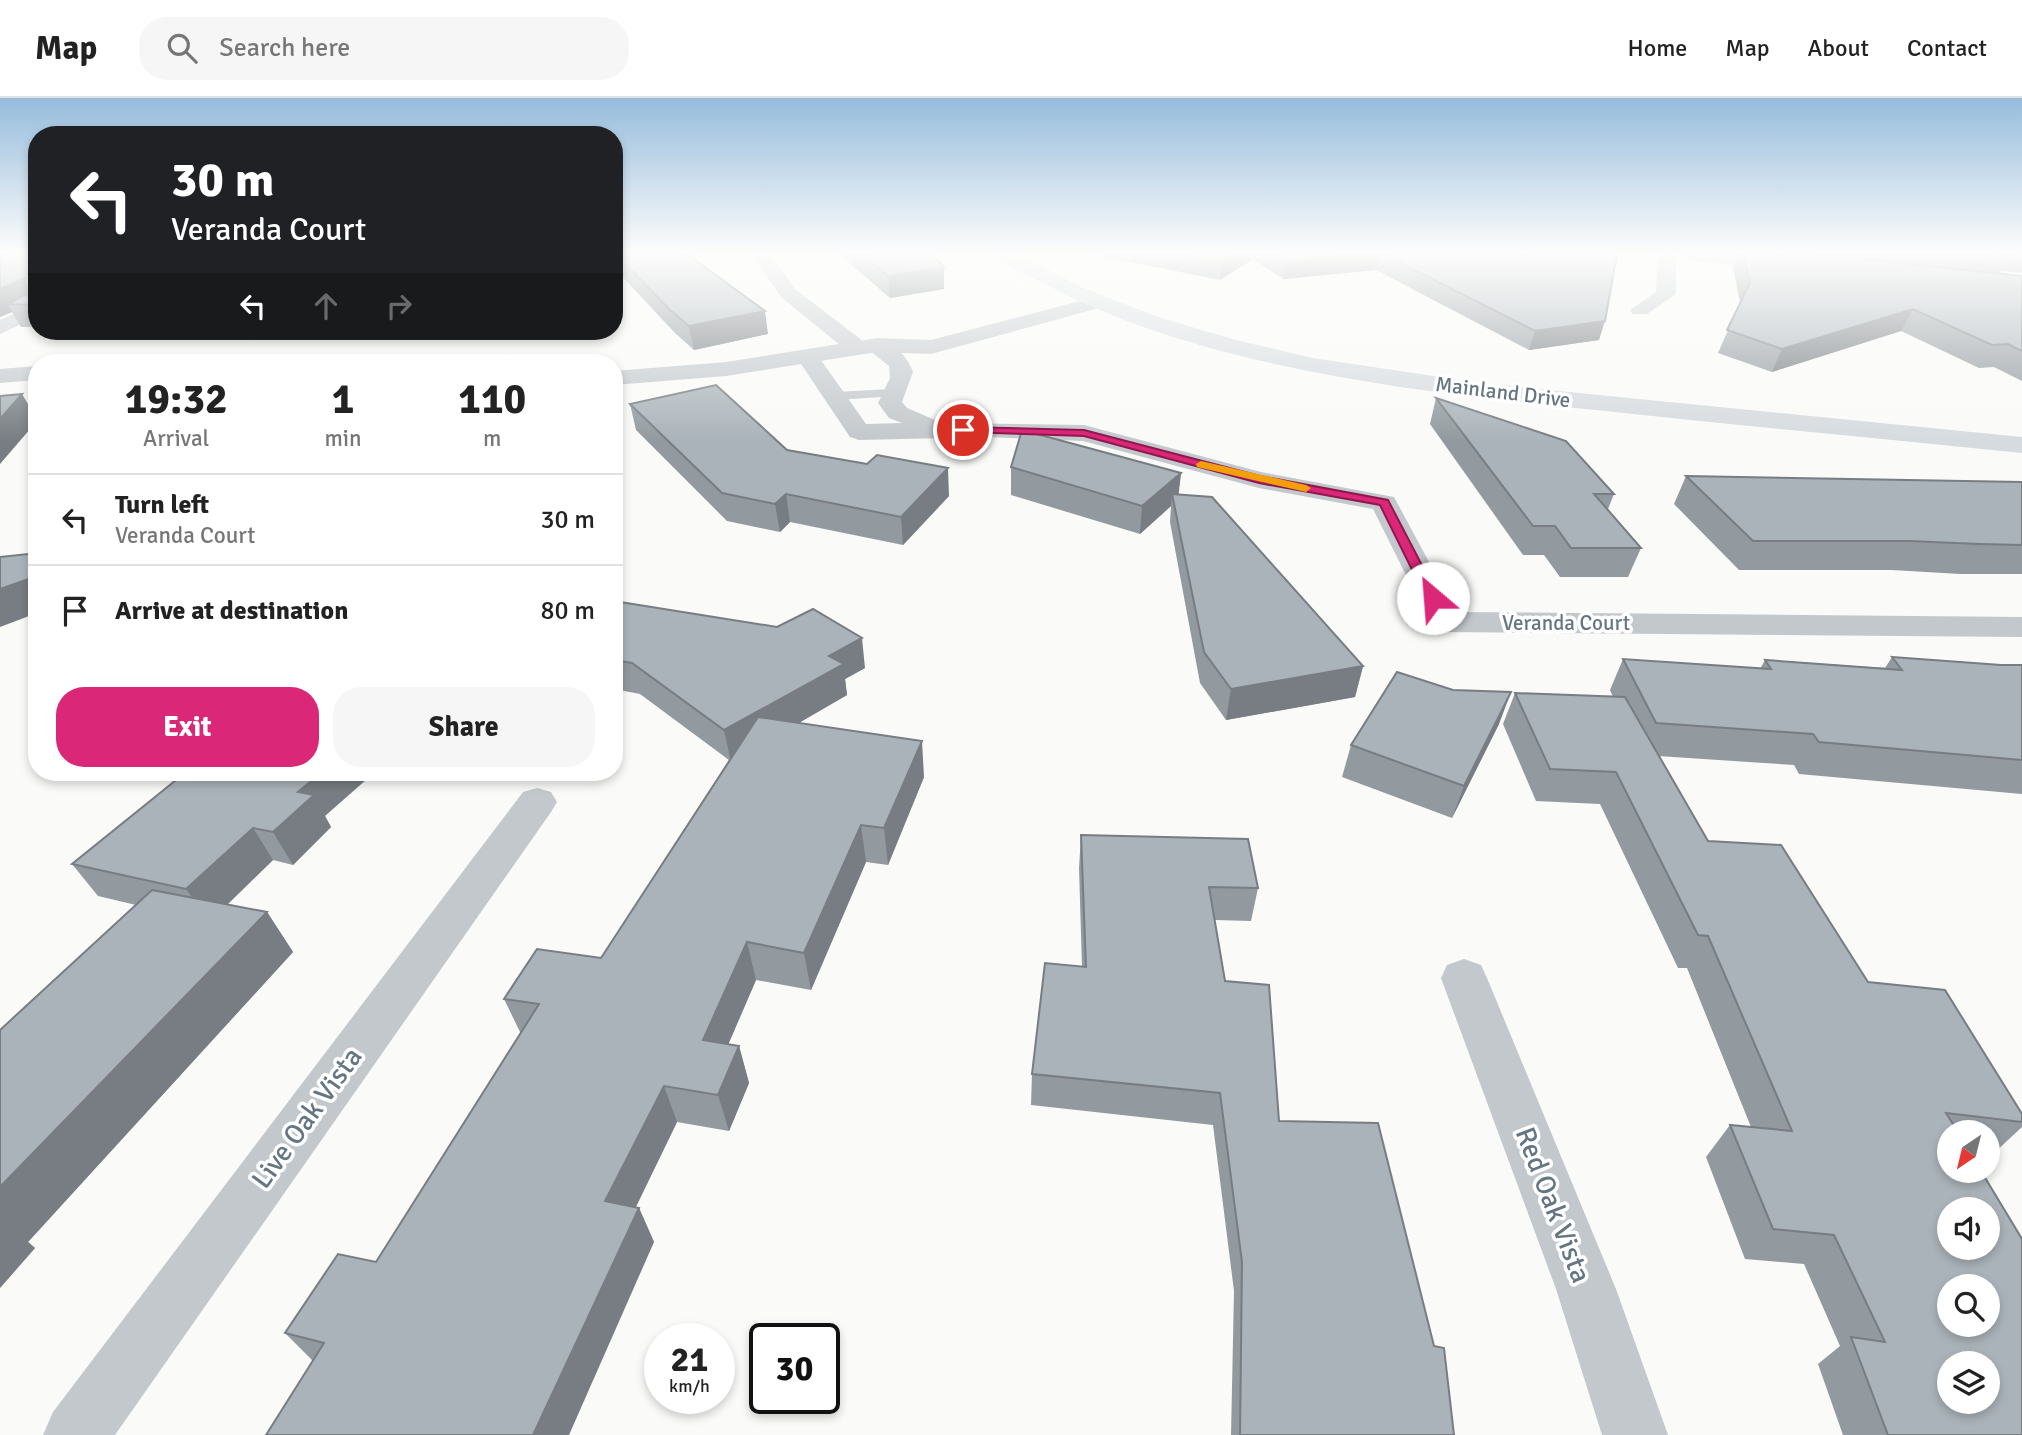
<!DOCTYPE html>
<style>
body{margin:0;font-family:Signika,sans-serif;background:#f6f6f6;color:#222;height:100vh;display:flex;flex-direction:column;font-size:26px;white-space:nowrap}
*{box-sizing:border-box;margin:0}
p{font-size:23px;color:#767676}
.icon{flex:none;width:38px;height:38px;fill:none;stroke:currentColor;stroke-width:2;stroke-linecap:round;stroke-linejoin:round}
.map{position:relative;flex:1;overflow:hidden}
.drawer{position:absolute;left:28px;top:256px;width:595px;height:427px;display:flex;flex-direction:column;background:#fff;border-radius:28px;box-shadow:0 4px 10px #0003}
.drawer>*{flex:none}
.banner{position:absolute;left:28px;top:28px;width:595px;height:214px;border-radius:28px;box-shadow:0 4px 10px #0003;background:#202124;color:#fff;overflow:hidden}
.needle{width:46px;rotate:215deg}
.buttons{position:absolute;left:1937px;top:1022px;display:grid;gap:14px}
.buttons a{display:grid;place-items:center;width:63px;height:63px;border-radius:50%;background:#fff;box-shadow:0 4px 10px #0003;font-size:35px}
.speed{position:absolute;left:644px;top:1225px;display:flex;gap:14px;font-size:35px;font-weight:700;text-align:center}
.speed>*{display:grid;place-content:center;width:91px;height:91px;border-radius:50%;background:#fff;box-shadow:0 4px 10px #0003;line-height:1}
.speed small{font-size:18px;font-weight:400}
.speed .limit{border:4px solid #111;border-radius:10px;background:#fff;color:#111}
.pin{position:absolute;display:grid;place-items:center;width:60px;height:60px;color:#fff;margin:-30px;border:4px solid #fff;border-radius:50%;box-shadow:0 2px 7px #0007}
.me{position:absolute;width:77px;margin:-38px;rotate:333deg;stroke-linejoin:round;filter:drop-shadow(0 0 5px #0008)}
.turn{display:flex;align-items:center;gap:24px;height:147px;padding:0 28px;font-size:32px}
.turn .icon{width:91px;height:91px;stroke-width:2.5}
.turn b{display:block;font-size:49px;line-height:60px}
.lanes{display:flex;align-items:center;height:66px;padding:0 28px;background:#0003;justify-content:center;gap:35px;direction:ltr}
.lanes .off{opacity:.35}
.eta{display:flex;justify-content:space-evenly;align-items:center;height:119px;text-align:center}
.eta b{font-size:42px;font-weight:700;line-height:49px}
.primary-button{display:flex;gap:14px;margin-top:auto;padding:14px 28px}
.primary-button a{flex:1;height:80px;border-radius:28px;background:#db2777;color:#fff;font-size:28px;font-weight:700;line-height:80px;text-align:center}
.primary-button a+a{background:#f6f6f6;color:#222}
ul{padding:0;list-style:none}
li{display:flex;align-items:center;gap:21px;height:91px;padding:0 28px;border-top:2px solid #e0e0e0}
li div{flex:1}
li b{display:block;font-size:26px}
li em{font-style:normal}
header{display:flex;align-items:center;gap:42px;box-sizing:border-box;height:98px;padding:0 35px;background:#fff;border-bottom:2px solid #e0e0e0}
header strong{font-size:33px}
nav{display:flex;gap:38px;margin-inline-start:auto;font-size:24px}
.search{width:490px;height:63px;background:#f6f6f6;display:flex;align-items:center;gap:18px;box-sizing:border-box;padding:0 24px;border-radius:28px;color:#767676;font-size:26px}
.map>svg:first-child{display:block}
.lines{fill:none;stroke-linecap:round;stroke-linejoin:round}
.service{fill:#c3c8cc;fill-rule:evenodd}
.minor{fill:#c3c8cc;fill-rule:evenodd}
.tertiary{fill:#c3c8cc;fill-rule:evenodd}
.secondary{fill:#d6dbdf;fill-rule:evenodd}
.wall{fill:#929a9f}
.shaded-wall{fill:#777d82}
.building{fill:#aab3b9;stroke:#777d82;stroke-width:2;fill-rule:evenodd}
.route{fill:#db2777;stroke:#8e194d;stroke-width:2}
.slow{fill:#f59e0b}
.labels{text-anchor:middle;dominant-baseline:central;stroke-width:7;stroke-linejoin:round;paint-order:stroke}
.far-street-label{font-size:21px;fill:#657683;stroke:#fff}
.near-street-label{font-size:28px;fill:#657683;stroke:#fff}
</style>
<header>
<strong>Map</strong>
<div class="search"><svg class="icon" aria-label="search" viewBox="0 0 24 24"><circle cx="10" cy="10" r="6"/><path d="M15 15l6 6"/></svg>Search here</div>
<nav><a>Home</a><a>Map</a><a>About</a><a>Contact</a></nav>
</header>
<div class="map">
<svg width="2022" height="1337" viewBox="0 0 2022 1337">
<rect width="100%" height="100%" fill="#fafaf8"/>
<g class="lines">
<path class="service" d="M891,291l5,1v6l-61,4 -7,-4 7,-4z"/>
<g class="minor">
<path d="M752,156h18l25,35 72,55 10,-6c16,5 31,18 36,34l-11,30 5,6 35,15 142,2 177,47 133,25 62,115 566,5v20l-577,-5 -12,-3 -60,-120 -114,-21 -176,-47 -95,-4 -129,3 -9,-3 -53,-79 3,-5h16l50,71 36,-1 -13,-5 -11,-15 12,-25 -1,-12 -20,-16 -2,4h-16l-70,-57z"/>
<path d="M1658,156h18v40l-29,20h-14l-3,-4 26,-18z"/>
<path d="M1676,156c21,0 109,-2 120,11l-9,6 -102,-12z"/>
<path d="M37,205v14l-37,17v-14z"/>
<path d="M537,690l14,4 6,10 -6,10 -436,623h-72l10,-23 470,-620z"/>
<path d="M1464,861l17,6 6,13 129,311 52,146h-66l-46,-146 -115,-311 6,-13z"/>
</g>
<g class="tertiary">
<path d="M1099,198l7,2 3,4 -3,4 -175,48 -54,-2 -151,24 -112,9v-14l112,-9 151,-24 54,2z"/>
<path d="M37,268v14l-37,3v-14z"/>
</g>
<path class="secondary" d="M994,156h24l63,33 77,30 78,23 77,18 167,25 542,54v16c-139,-14 -278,-27 -417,-42 -178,-18 -397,-41 -556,-125 -16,-9 -43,-18 -55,-32z"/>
</g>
<g class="wall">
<path d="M37,156v73h-16l-9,-15 -12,5z"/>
<path d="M614,156h79l-1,4 76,76 -74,16 -19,-17 -58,-62z"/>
<path d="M839,156h93l12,35 -54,9z"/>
<path d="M1100,156h517l-18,86 -70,10 -153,-80 -93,9 -30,-20 -33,21 -120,-24z"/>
<path d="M1738,156h284v19l-21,-2 -2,3 23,2v105l-28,-14 -15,1 -78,-37 -129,41 -54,-19 22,-50 -7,-36z"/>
<path d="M105,233h152l-4,2 -145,4z"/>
<path d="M305,233h58l-19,6 -4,-5 -30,6z"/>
<path d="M1436,300l178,96 -6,15 33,39 -13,29h-68l-16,-22h-21l-93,-131z"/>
<path d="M630,306l157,46 162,46 -46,49 -113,-23 -10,10 -53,-11 -91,-91z"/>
<path d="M1011,369l170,6 -3,22 185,171 -8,31 -129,23 -26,-37 -30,-161 1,-16 -31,28 -129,-39z"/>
<path d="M1686,378l336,6v92h-62l-68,-4h-153l-65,-66z"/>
<path d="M614,503l251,67 -20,11 2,16 -48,28 125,54 -36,88 -22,-3 -55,128 -55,-10 -28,65 11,1 10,37 -20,48 -52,-9 -41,85 3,1 15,34 -341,119 -28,-28 91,-71 145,-228 -17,-35 97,-41 128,-198 -89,-66 -26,-5z"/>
<path d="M1892,559l109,8h21v129l-223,-20 -5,-9 -136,-9 50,85 160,141 154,132v13l-29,27 -5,-1v-21h-38l72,303h-179l-25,-71 22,-18 -36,-82 -59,-5 -39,-102 24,-32 21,2 -64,-159h-9l-78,-164 -64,-3 -33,-77 12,-31 98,4 -3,-7 13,-31 137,10 5,-9 120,8z"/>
<path d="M1499,626l-47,94 -110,-41 9,-32z"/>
<path d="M186,674l139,44 6,11 -38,38 -20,-5 -45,44 39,8 26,40 -265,290 7,6 -35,40 136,-383 -38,-9 -26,-32z"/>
<path d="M1081,737l177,53 -7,33 -36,-1 10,61 54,140 175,314h-223l3,-144 -21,-166 -182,-20 1,-31 50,-107 -3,-99z"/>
</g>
<g class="shaded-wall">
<path d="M1236,156h18l-1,5 -33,21 2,-17z"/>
<path d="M1362,156h17l-3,16 -93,9 2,-17z"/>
<path d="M944,169v22l-54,9 -2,-22z"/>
<path d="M25,180l12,21 -29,5 4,8 -12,5v-28z"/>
<path d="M1913,211l-12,22 -129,41 10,-23z"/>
<path d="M765,213l3,23 -74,16 -5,-24z"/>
<path d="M1605,223l-6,19 -70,10 6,-19z"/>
<path d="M307,233h33v1l-30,6z"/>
<path d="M342,233h21l-19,6z"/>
<path d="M22,296l15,25v2l-37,43v-45z"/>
<path d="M948,370l1,28 -46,49 -2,-28z"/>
<path d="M1181,375l-3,27 -6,-6 -1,12 -31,28 2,-28z"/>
<path d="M786,396l4,28 -10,10 -5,-28z"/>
<path d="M37,478v37l-37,14v-38z"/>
<path d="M862,540l3,30 -20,11 2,16 -116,67 -7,-32 105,-74z"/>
<path d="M1363,568l-8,31 -129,23 5,-31z"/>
<path d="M1511,594l-12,32 -47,94 12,-32z"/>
<path d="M922,643l2,36 -36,88 -4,-37z"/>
<path d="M322,674h53l-50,44 6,11 -38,38 -20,-33 25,-40z"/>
<path d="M861,727l5,37 -55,128 -7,-37z"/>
<path d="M253,730l20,32 -64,62 -23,-33z"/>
<path d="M267,814l26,40 -265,290 7,6 -35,40v-101z"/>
<path d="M747,844l9,38 -42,97 -11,-37z"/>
<path d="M739,948l10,37 -20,48 -11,-36z"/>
<path d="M664,988l13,36 -55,113 -17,-34z"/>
<path d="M639,1110l15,34 -85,193h-36z"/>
</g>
<g class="building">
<path d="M0,156h37v51l-29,-1 19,-10 -2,-16 -25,11z"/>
<path d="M616,156h71l78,57 -76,15 -19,-16z"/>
<path d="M862,156h70l12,13 -56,9z"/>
<path d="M1178,156h58l-14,9z"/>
<path d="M1274,156h88l-77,8z"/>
<path d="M1383,156h234l-12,67 -70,10z"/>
<path d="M1743,156h71l208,22v75l-14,-7 -16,1 -79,-36 -131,40 -55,-19 23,-47z"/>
<path d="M1967,156h37l4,4z"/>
<path d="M716,287l71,65 80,14 10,-9 71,13 -47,49 -115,-23 -11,10 -53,-11 -92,-89z"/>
<path d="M22,296l-22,25v-23z"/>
<path d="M1436,300l130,43 48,53h-20l47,54h-70l-16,-22h-22z"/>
<path d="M1022,332l159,43 -39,33 -131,-39z"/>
<path d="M1686,378l336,6v63l-43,-1 -70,-3h-156z"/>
<path d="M1172,396l40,3 151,169 -132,23 -27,-37z"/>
<path d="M37,455v23l-37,13v-32z"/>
<path d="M614,503l163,26 36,-18 49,29 -33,18 15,8 -120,66 -92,-67 -18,-3z"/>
<path d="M1892,559l109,8h21v95l-203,-18 -6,-8 -157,-11 -33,-64 148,10 -6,-9 137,10z"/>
<path d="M1397,574l56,18 58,2 -47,94 -113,-41z"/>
<path d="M1515,595l110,4 83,144 73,4 87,137 77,8 77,124v8l-76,-9 12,19h-8v39h31l41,68v196h-134l-37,-98 34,5 -51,-107 -61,-6 -43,-104 62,6 -84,-195 -10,-1 -82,-163 -66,-3zM1950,1111h38v39h-38zM1950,1188h38v39h-38zM1950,1265h38v39h-38z"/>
<path d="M758,619l164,24 -38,87 -23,-3 -57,128 -57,-11 -44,98 36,6 -21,49 -54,-9 -59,115 34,7 -106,227h-267l58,-92 -39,-10 53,-79 38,8 163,-258 -35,-5 33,-50 64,9z"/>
<path d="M186,674h136l-24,20 16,3 -41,37 -20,-4 -67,61 -114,-25z"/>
<path d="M1081,737l167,4 10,49 -49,-1 16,94 44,4 10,136 99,2 56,223 10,2 10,87h-214l2,-173 -22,-169 -188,-19 13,-111 41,4z"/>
<path d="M152,792l115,22 -267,275v-157z"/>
</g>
<linearGradient id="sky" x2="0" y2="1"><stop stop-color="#96bcdc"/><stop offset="0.45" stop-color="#fdfdfc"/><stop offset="1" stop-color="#fdfdfc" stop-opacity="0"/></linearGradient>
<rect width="2022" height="344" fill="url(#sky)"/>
<path class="route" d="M963,329l121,3 176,46 128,24 51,98 -6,4 -7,-4 -46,-93 -121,-22 -175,-47 -124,-4v-4z"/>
<path class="slow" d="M1201,363l105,24 5,3 -5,4 -109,-25 -1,-3z"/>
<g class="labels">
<g class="far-street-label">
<text transform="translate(1503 294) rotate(7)">Mainland Drive</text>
<text x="1566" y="525">Veranda Court</text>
</g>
<g class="near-street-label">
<text transform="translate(307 1020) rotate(-54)">Live Oak Vista</text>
<text transform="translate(1553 1107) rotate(69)">Red Oak Vista</text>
</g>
</g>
</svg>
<div class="buttons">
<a><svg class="needle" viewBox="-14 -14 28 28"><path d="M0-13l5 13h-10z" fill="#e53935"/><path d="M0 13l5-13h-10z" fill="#767676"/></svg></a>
<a><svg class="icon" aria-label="sound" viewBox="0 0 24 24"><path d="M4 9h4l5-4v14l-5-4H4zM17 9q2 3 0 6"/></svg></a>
<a><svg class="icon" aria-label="search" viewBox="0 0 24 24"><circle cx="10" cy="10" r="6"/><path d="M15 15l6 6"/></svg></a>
<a><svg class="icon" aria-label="layers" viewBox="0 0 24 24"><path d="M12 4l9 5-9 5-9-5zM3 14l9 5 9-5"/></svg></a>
</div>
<div class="speed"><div>21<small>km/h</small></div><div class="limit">30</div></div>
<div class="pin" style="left:963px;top:332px;background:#d93025"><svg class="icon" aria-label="arrive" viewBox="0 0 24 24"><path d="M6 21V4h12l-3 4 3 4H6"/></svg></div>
<svg class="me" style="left:1433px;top:500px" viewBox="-20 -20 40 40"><circle r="19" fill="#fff"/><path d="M0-13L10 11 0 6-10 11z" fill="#db2777"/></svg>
<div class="banner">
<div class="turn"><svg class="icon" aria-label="left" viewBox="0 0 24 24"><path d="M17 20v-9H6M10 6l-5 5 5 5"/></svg><div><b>30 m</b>Veranda Court</div></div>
<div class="lanes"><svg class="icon" aria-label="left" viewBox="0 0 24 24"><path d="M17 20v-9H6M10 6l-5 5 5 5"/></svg><svg class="icon off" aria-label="ahead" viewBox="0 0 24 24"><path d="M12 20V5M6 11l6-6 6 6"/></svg><svg class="icon off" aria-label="right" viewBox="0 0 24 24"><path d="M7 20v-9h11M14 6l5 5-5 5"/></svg></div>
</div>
<section class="drawer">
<div class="eta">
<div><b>19:32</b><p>Arrival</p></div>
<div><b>1</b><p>min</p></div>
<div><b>110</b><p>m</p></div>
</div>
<ul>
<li><svg class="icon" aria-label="left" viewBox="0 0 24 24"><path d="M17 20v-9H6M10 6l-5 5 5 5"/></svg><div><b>Turn left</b><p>Veranda Court</p></div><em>30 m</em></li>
<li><svg class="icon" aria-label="arrive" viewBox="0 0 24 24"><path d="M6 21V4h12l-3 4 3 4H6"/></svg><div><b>Arrive at destination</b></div><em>80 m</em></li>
</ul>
<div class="primary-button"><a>Exit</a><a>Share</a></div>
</section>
</div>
